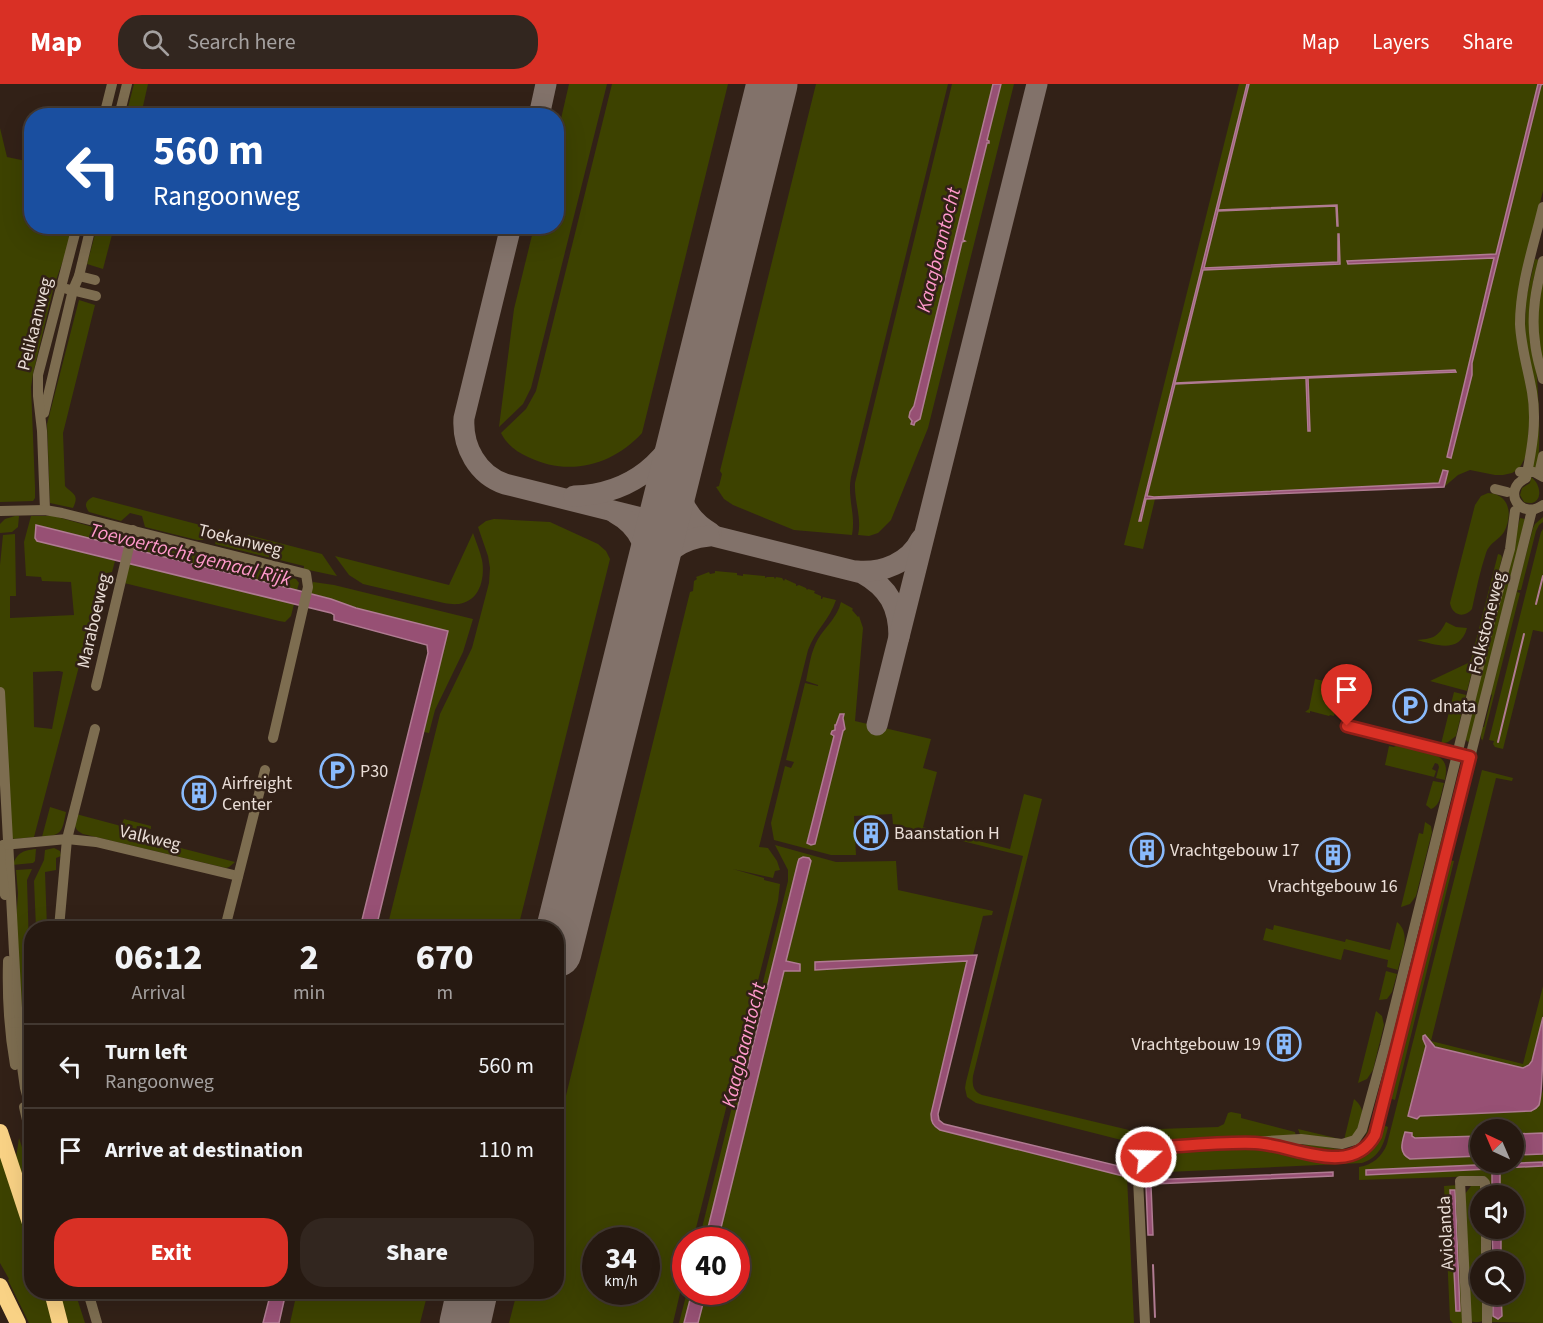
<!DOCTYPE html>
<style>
body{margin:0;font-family:"Source Sans 3",sans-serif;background:#32261f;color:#f1f3f6;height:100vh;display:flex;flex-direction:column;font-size:22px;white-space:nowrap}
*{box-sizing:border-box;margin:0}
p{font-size:20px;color:#a4a09f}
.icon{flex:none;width:33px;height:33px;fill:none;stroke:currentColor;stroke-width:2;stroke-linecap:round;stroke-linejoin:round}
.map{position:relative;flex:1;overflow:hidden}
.side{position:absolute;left:24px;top:837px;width:540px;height:378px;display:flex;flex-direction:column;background:#261911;border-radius:24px;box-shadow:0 6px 24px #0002,0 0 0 2px #423831}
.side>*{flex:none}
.top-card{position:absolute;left:24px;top:24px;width:540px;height:126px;border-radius:24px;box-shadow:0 6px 24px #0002,0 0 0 2px #423831;background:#1a4fa0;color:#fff;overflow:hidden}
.needle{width:39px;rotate:316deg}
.controls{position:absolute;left:1470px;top:1035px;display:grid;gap:12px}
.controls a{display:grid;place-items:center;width:54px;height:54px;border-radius:50%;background:#261911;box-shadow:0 6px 24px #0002,0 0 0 2px #423831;font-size:30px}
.speed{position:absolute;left:582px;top:1143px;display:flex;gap:12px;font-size:30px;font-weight:700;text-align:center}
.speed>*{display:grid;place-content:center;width:78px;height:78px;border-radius:50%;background:#261911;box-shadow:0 6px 24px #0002,0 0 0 2px #423831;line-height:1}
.speed small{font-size:15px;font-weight:400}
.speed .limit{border:9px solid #d22;background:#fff;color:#111}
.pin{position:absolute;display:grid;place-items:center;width:51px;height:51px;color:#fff;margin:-62px -26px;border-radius:50% 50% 50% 0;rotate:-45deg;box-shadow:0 0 6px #0007}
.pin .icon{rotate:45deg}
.me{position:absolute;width:66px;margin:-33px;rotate:70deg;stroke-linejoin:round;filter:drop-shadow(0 0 4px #0008)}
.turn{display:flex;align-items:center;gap:21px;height:126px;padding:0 30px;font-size:27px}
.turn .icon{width:78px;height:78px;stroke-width:2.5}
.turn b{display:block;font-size:42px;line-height:51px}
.eta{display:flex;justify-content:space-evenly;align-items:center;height:102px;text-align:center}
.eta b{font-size:36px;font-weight:800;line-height:42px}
.action{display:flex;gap:12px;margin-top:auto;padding:12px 30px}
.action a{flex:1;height:69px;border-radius:24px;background:#d93025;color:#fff;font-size:24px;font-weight:800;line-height:69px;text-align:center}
.action a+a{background:#32261f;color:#f1f3f6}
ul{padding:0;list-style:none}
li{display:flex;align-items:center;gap:18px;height:84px;padding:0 30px;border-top:2px solid #423831}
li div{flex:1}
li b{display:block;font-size:22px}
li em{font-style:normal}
header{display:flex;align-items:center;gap:36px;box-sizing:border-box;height:84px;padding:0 30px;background:#d93025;color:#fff}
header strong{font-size:28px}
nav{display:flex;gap:33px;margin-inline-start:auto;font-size:21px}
.search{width:420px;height:54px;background:#32261f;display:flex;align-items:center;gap:15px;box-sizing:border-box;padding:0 21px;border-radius:24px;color:#a4a09f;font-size:22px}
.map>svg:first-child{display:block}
.green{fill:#3d4200;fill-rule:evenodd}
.water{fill:#975074;stroke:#b07b92;stroke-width:1.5}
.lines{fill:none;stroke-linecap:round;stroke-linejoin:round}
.stream{stroke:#b07b92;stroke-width:2}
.taxiway{stroke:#82726a;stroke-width:21}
.runway{stroke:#82726a;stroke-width:51}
.minor{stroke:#7d6d50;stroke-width:10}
.highway{stroke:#f9d285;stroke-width:16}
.route-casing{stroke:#8d1f18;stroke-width:15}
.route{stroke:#d93025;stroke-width:10}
.labels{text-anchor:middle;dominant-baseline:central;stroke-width:5;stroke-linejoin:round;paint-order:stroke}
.street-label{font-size:18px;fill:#eaded7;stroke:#322117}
.poi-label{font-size:18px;fill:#eaded7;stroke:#322117;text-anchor:start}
.water-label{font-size:20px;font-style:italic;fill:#ff99cb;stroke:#322117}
</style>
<header>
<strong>Map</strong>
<div class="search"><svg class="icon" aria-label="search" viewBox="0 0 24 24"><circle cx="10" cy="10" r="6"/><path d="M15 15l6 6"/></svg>Search here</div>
<nav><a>Map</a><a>Layers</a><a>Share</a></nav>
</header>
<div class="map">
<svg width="1543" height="1239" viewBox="0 0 1543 1239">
<rect width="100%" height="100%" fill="#322117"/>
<g class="green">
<path d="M134,0h14l-7,31h-15z"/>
<path d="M569,0h38l-76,304 -8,16 -24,23 15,-118 20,-82 22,-1 1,-90z"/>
<path d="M612,0h116l-86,349c-29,32 -73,44 -114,24 -11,-5 -21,-12 -27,-24l25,-24 10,-18z"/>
<path d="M816,0h132l-97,393c-4,20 5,38 1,58l-58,-5 -61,-25 -9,-6 -8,-12 3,-1 3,-12 -2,-3z"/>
<path d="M952,0h41l-79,322 -4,6 -1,5 5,8 1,-3 5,-3 42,-177 2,-1 -1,-1 24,-98 1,1 -1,-2 14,-57h13l-86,344 -37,92 -13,13 -9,3 -11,-1c4,-17 -4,-34 -3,-52z"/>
<path d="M1239,0h8l-108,436 2,1 5,-22h9l-12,50 -19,-4z"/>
<path d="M1249,0h289l-42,170 -148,7v3l146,-7 -47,200 25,-82v-12l69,-279h2v107l-22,87 9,134 -3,42 -8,15 -7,4 -9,2h-8l-25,-5 -12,5 -14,12 4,-16h-5l-4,12 -285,14 -7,-1 28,-112 131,-6 3,53h1l-2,-53 148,-7 -281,12 28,-113 137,-7 -1,-29 -1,28 -134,6 14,-57 118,-5 1,19v-20l-119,5z"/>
<path d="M0,44l7,29 24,5 1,64 40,1 -6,25 -12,34 -21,88 -2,13 4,100v11l-2,3 -33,1z"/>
<path d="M97,143h17l-11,42 -16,-5z"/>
<path d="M1535,175l4,1c-3,10 -7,22 -7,32 1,59 11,118 6,177l-6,-2 -5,-118 -2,-21 1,-29z"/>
<path d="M1543,193v86l-4,-18 -2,-29z"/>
<path d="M79,216l16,5 -32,128 2,53c7,8 15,8 8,22l-23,-5 -3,-79z"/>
<path d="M1531,393c12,8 12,31 -7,25l-4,-7 2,-7 8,-5z"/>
<path d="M1488,409c22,1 25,22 16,39 -5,8 -15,11 -18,21 -6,18 -10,37 -14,56 -8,10 -20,6 -22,-6l25,-98 6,-9z"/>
<path d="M93,413l115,30 -5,13h-6l-52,-13 -3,-11 -12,-3 -9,8 -32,-9c-5,-7 -4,-11 4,-15z"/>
<path d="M15,432h4l-1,11 -6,5 -12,1v-9l5,-5z"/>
<path d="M31,432h23l60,17c4,4 6,7 5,13l-82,-21v16l78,20 -3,11 -5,1 -5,6 -68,258 -20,2 -3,-2 -11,-145v-127l3,-30 12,-1 1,62h-6v22l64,-3 -3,-33 -29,-1 -1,-4 -15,-1 -2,-34zM59,587l4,1 -11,57 -18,-2 -1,-55z"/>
<path d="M1543,433v5l-4,3 -3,6 -15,59h-3l-1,2 3,1 -38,150 1,-3 -2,-1v-12h3l8,-32 -3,-1 44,-166 2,-4z"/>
<path d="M1520,434l5,1 -55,222 -2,1 -3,-3z"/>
<path d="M494,435l56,3 48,22 8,7 4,8 -92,369h-131l53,-214 32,-66 17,-65 1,-15 -2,-12 -10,-29 8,-6z"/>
<path d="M219,445l14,3 -2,9 14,4 3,-10 74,19 15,22 -33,-7v-3l-89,-22z"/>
<path d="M1543,445v103l-10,-2 -30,119 -8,-2 -2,-3 1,-3 -5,-1 52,-208z"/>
<path d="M473,449c3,9 7,18 9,27 3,16 -1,38 -19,43 -6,2 -13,1 -19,0l-81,-19 -14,-9 -14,-19 114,29z"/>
<path d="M144,455l128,34 24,6 3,4 -2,7 -164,-41c1,-6 5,-8 11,-10z"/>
<path d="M1498,470l3,1 1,3 -35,133 -37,-10 38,-18 3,-3z"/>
<path d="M129,480l165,40 -3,12 -6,6 -6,-1 -155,-38z"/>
<path d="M715,487l22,2v2l6,1v-2l22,2v2l2,-1h7l1,2 1,-2 6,1 2,3 1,-2 11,5v2l3,-1 7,3 1,2 1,-1 7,2 -1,2 7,3v3h1l1,-2 13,3c-6,19 -21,31 -28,50l-49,197 9,1 9,13 3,9 -5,1 -2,7 -40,-9 31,9v2l16,4 -2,17 -85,339h-7l-1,32 -12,51h-164l8,-31h39l1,-160 133,-540 3,-1 1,-10 3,-2 -1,-2 13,-5 1,2 5,-1zM596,1156h50v52h-50z"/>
<path d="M313,498l21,3 139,34 -10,33 -28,58 -6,23 -5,-1 24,-101 -92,-23 -25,-9 -21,-6z"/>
<path d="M841,518l11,6 1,1 -1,1 6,7 1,-1 4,12 -8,93 76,18 -8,29 14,4 -14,55 87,22 14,-55 18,5 -69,277c-1,9 0,15 9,19l147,35 89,-3 6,-3 4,-11 3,-1 10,2v4l54,14 1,5 -143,6 -8,3 -169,-43 -9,-6 -2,-9 1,-6 57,-226 -130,-32 -1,-10 -38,2 2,39h-25l-57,-15 -3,-17 14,-57 6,2 3,-6 -8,-2 19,-77 13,3v-1l-12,-4c3,-14 5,-30 12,-42 8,-13 19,-21 23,-37zM843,631l1,15h-1l-28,114 -2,1 -6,-3 31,-122z"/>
<path d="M1446,538l10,5 11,1c-7,26 -31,17 -50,12 14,-1 21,-2 29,-18z"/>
<path d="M1351,586l11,3 -11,44 -2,2 -10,-3z"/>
<path d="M1315,595l9,2 1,-2 17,5 -8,32 -4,-1 -1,1 -19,-5v2l-5,-1 4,-3z"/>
<path d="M1454,608l12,3 -10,41 -8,6 -7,2z"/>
<path d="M1400,659l35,9v3c12,5 12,13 10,25l-9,-2 3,-11 -1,-3 -3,-1 -3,6 4,2 -2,6 -49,-12 4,-19 5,1z"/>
<path d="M1482,686l31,8 -1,3 -16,-3 -65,263 92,23 20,-78v31l-11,44 -4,5 -5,2 -89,-22 -11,-7 3,7 -18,70 8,3 4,-3 111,-6 7,-4 5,-16v43l-29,1v-4h-34v6l-65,2 -3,-2 -2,23 70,-3v6h34v-7l29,-1v7l-177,10v4l123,-6 3,2v25l-5,-1 -2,-17 -2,-2 -124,4v-13c13,-2 23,-10 28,-23z"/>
<path d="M1433,697l11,2c-3,10 -3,22 -13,26l-5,-4z"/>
<path d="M50,723l16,5c-4,19 -3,23 -24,25z"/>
<path d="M76,730l45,12 3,-7 27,7v3l-14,-3 -3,10 101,26 -6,5 -3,1 -143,-34c-10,-5 -9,-10 -7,-20z"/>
<path d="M1425,738l6,4 1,6 -16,64 -6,8 -9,3 18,-74 4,1z"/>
<path d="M1444,750l2,1 -17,66h-2l-1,-2 16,-64z"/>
<path d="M775,761l61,17 60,-1 2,29 95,21 -1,4 -9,1 -10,39 -158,7v8l152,-9 -36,153 9,16 187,47 7,146h-436l8,-31h30v-52h-18l66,-269 16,-1 -14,-9 25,-100 -12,-2 -94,381h-6l89,-359v-11z"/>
<path d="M54,764l6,3 1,5 -5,2v12l-11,2 2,56h-11l-2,-47 10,-21 1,-10z"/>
<path d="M36,765l-1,12 -2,2 -21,2c7,-13 9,-14 24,-16z"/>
<path d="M1448,776l6,1 -59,239 -6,-2z"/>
<path d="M32,785l-5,11 4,135 -10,-5 -5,-86 2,-31 -2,-23z"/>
<path d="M1397,838c15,12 4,32 1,48l-11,-3 1,-7 -44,-11 -3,11 -78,-20 3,-12 7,2 1,-5 71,17 1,-3 44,11z"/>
<path d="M1386,887l11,3 -5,18 -5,7 -8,1z"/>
<path d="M1376,927l6,5 2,9 -11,45 -6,9 -9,4z"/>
<path d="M1395,941l4,1 -16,65h-2l-2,-2z"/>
<path d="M1354,1015c7,6 10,12 8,21 -7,33 -38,17 -61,17l-3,-8 46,11z"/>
<path d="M1370,1040h3l-2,12 -20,17h-35l-28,-8c8,0 17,-1 24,0 28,3 48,15 58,-21z"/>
<path d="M1383,1041l5,2c-4,17 -8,30 -26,36l-217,10c5,-15 20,-20 35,-22l84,-4 82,12z"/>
<path d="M19,1054l12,37v28l-15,-45z"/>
<path d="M0,1066l31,93 1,49h15l8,31h-26l-21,-43 1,-1 -9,-16z"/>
<path d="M1543,1082v157l-53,-1 -1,-27h4v21l4,3 5,-3 -1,-21 13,-1v-32l-13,-1v-32l13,-1v-32l-14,-1v-24l2,-3z"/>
<path d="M1459,1101l4,138h-10l-3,-3 -6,-134zM1454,1106l6,120 -4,1 -6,-120z"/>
<path d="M1471,1102h10l-1,42 4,1v32l-4,1v32l4,1v25c-5,3 -10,3 -15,0l-4,-126z"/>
<path d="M60,1208h15l10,31h-17z"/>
<path d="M297,1208h131l-8,31h-130z"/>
<path d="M687,1208h5l-8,31h-5z"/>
</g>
<g class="water">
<path d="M993,0h8l-14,56 2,1v2h-2l-24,97 2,1 -3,1 -42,177 -5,3 -1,3 -3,-1 1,-3 -3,-4 1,-5 4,-6z"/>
<path d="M1247,0h2l-31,126 119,-5 1,21h-1l-1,-20 -118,5 -14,57 134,-6v-28h1l1,30 -137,6 -28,113 280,-13 1,2 -148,6 2,53h-2l-2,-53 -131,6 -28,112 7,1 285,-14 4,-13 5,1 -4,16 -298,12 -5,22h-2z"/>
<path d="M1538,0h5l-2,1 -69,278v12l-21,83 -4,-1 47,-199 -146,6 -1,-3 149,-7z"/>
<path d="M36,441l221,55 74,19 25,9 92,23 -72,297h-16l68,-275 -1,-8 -93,-25v-5l-3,-2 -294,-72 -2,-3z"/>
<path d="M840,630h4l-1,4 2,11 -2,2 -28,113 -4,1 -4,-2 27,-107 -3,-2 1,-3 3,-1v-5h1z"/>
<path d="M803,773l6,1 2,3 -25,100 14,3v7h-16l-66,269h-13l93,-378 1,-3z"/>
<path d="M977,871l-39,159 1,6 5,4 183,44v9l-187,-47c-7,-4 -9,-8 -9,-16l36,-153 -152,9v-8z"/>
<path d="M1543,933c0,19 0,74 -4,88 -3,4 -4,4 -8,6l-111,5 -3,3 -9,-3 18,-70 -3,-7v-3l2,-1 10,12 88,21 6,-3 3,-4z"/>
<path d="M1405,1048l7,1v3l3,2 65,-2v20l-70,3c-12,-6 -8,-17 -5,-27z"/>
<path d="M1543,1049v21l-29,1v-21z"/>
<path d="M1543,1078v4l-41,2 -2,3v24h-8v-23l-3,-3 -123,6v-5z"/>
<path d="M1333,1088v4l-180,8 -2,2 2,49h-5l-2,-49 3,-6z"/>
<path d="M1450,1106h5l5,121h-4z"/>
<path d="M1492,1145h9v32h-8z"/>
<path d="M271,1208h15l-7,31h-16z"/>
<path d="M692,1208h14l-8,31h-14z"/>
<path d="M1493,1211h8l1,21 -4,3 -5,-3z"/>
</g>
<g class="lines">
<g class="stream">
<path d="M1536,520l7,-28"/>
<path d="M1498,658l26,-108"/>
<path d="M1153,1181l2,52"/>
</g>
<g class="taxiway">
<path d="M539,32l7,-32"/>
<path d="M511,142l-47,192c-2,29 14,57 41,66l357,89c27,15 37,34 37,64"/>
<path d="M680,370c-4,34 -1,60 31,79"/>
<path d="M574,412c62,-2 99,-39 119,-94"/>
<path d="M615,429c26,14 34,38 34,66"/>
<path d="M857,487c26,2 52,-8 64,-32"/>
<path d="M649,495c15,-26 29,-40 60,-43"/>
<path d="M877,641l160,-641"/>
<path d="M462,1239l7,-16"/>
</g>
<g class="runway">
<path d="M556,868l216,-868"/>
<path d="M465,1239l7,-31"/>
</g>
<g class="minor">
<path d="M104,32l8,-32"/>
<path d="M119,32l8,-32"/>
<path d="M1543,123c-9,38 -23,77 -23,117 1,23 8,45 12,68 5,29 0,57 -6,86 -25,12 -6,43 17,27"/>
<path d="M1543,177c-7,27 -12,53 -8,81 1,13 5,25 8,37"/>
<path d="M79,192l16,4"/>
<path d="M67,205l29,7"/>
<path d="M44,329l29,-123 6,-14 12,-50"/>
<path d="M1520,388h14l9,5"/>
<path d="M1539,390l4,-18"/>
<path d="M1495,405l12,3"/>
<path d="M45,426l-3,-79 -4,-35v-21l39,-149"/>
<path d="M0,427l45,-1 17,3 244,61 2,13 -35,151"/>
<path d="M96,602l37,-156"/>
<path d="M0,608l19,353 6,43 7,26"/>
<path d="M1347,642l117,29"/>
<path d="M3,761l64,-6 29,3 142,34"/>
<path d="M0,765l1,19 4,27"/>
<path d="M59,844l8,-89 28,-110"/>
<path d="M225,844l40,-158"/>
<path d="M8,877c-1,34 1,70 7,104"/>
<path d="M13,939l19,-1"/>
<path d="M24,1023l8,35"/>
<path d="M1267,1061c34,6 90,30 109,-12l156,-623"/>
<path d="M1486,1144v34"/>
<path d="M88,1208l9,31"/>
<path d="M1487,1210v29"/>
<path d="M1145,1239l-7,-144c2,-18 11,-28 28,-32l135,-8 41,5 13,-4 7,-10 23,-84 105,-425 20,-72 5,-38"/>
<path d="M1467,1239l-7,-142h23l2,2v13"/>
</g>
<g class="highway">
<path d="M0,1048l32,97"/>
<path d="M0,1202l18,37"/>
<path d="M52,1208l8,31"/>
</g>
</g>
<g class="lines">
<g class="route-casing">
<path id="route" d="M1146,1073l7,-6 13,-4c28,-2 60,-5 89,-4 36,1 96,36 120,-8l95,-378 -123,-31"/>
</g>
<use href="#route" class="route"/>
</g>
<defs>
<g id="parking-ring" transform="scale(1.725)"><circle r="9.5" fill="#322117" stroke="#89bafc" stroke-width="1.5"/><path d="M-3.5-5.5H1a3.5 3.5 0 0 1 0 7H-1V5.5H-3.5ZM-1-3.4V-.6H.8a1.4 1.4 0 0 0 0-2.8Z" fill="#89bafc"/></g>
<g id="building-ring" transform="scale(1.725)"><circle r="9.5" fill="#322117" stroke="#89bafc" stroke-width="1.5"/><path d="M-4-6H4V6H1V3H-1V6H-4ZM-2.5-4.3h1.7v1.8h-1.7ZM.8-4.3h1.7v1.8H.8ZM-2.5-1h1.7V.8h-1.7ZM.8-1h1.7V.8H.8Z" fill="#89bafc"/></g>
</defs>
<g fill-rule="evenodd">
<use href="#parking-ring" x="1410" y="622"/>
<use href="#parking-ring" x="337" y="687"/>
<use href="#building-ring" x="199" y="709"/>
<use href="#building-ring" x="871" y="749"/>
<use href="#building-ring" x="1147" y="766"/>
<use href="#building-ring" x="1333" y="771"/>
<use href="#building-ring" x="1284" y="960"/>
</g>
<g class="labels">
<g class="street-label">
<text transform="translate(35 240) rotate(-76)">Pelikaanweg</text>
<text transform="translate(240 456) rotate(14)">Toekanweg</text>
<text transform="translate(94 537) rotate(-77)">Maraboeweg</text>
<text transform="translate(1487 539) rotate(-76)">Folkstoneweg</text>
<text transform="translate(150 754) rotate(13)">Valkweg</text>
<text transform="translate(1446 1149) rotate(-93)">Aviolanda</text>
</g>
<g class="poi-label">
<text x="1433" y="622">dnata</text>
<text x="360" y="687">P30</text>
<text x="222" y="699">Airfreight<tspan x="222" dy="21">Center</tspan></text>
<text x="894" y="749">Baanstation H</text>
<text x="1170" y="766">Vrachtgebouw 17</text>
<text x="1333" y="802" text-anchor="middle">Vrachtgebouw 16</text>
<text x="1261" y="960" text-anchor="end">Vrachtgebouw 19</text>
</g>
<g class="water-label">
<text transform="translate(939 166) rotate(-76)">Kaagbaantocht</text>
<text transform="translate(190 471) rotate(14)">Toevoertocht gemaal Rijk</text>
<text transform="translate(744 961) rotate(-76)">Kaagbaantocht</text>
</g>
</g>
</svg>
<div class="controls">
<a><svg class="needle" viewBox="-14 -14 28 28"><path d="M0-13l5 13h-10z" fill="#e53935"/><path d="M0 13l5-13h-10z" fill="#a4a09f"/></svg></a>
<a><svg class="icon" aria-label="sound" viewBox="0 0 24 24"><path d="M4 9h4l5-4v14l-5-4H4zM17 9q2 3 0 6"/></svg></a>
<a><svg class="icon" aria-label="search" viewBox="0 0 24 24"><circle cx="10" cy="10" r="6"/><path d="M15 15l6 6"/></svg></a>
</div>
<div class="speed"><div>34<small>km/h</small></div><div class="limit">40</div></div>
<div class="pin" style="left:1347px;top:642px;background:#d93025"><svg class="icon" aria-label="arrive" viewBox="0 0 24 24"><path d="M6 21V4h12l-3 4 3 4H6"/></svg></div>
<svg class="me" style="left:1146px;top:1073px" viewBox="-20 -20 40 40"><circle r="17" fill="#d93025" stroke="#fff" stroke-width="3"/><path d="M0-11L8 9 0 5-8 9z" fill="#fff"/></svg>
<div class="top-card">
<div class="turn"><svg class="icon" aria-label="left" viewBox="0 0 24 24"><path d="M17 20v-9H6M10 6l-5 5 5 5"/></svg><div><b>560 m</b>Rangoonweg</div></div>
</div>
<section class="side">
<div class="eta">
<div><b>06:12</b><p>Arrival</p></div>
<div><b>2</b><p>min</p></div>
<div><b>670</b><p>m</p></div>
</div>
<ul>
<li><svg class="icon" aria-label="left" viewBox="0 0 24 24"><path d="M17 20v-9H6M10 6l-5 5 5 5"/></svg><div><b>Turn left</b><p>Rangoonweg</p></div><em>560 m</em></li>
<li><svg class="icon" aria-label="arrive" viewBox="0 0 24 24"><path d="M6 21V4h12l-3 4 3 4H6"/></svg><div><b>Arrive at destination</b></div><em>110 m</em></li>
</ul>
<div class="action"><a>Exit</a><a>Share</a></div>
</section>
</div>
